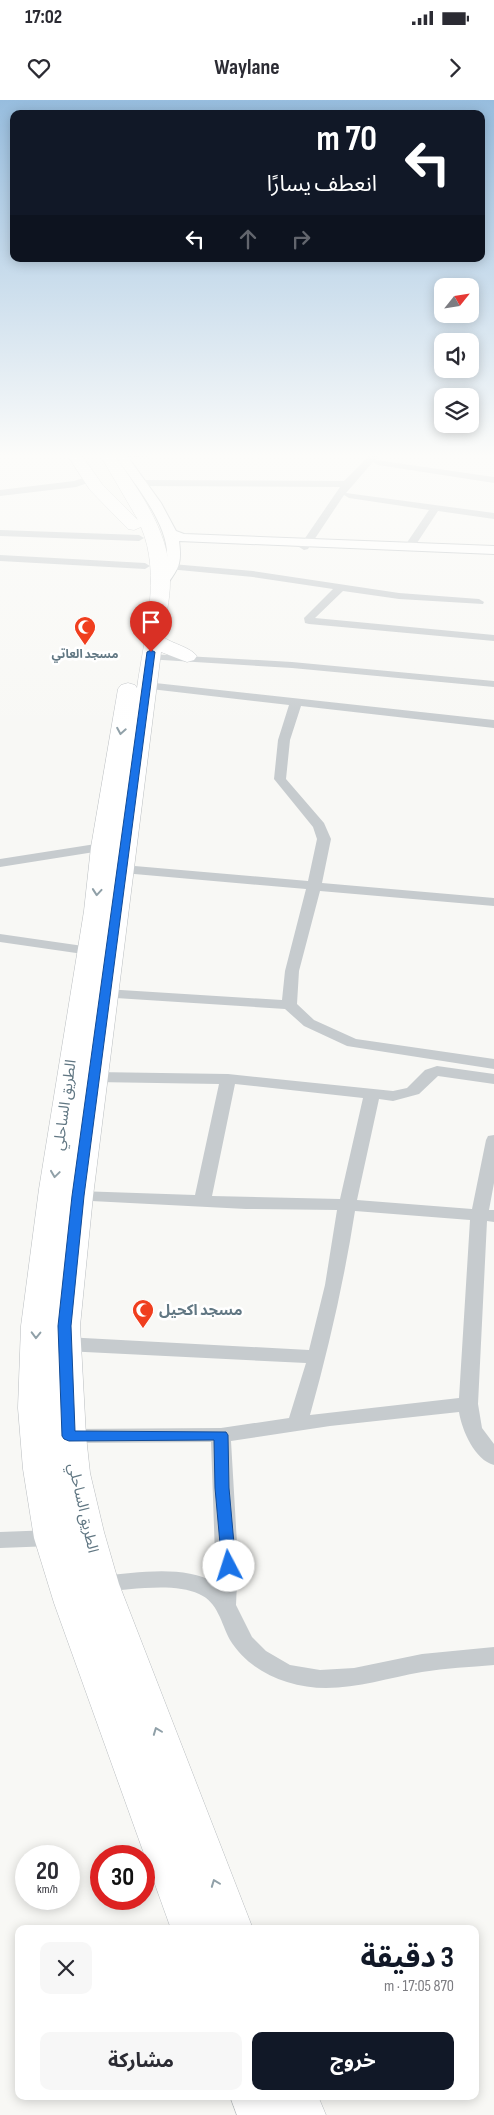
<!DOCTYPE html>
<html lang="ar">
<meta charset="utf-8">
<style>
body{margin:0;font-family:"Sofia Sans Condensed","Noto Sans Arabic",sans-serif;background:#f7f7f7;color:#2b2b33;direction:rtl;height:100vh;display:flex;flex-direction:column;font-size:19px;white-space:nowrap}
*{box-sizing:border-box;margin:0}
p{font-size:16px;color:#7c7c81}
.icon{flex:none;width:28px;height:28px;fill:none;stroke:currentColor;stroke-width:2;stroke-linecap:round;stroke-linejoin:round}
.map{position:relative;flex:1;overflow:hidden;direction:ltr}
.panel{position:absolute;left:15px;top:1825px;width:464px;height:175px;display:flex;flex-direction:column;background:#fff;border-radius:10px;box-shadow:0 2px 12px #0003;direction:rtl}
.panel>*{flex:none}
.guide{position:absolute;left:10px;top:10px;width:475px;height:152px;border-radius:10px;box-shadow:0 2px 12px #0003;direction:rtl;background:#111827;color:#fff;overflow:hidden}
.needle{width:32px;rotate:60deg}
.controls{position:absolute;left:434px;top:178px;display:grid;gap:10px}
.controls a{display:grid;place-items:center;width:45px;height:45px;border-radius:10px;background:#fff;box-shadow:0 2px 12px #0003;font-size:25px}
.speed{position:absolute;left:15px;top:1745px;display:flex;gap:10px;font-size:25px;font-weight:700;text-align:center}
.speed>*{display:grid;place-content:center;width:65px;height:65px;border-radius:50%;background:#fff;box-shadow:0 2px 12px #0003;line-height:1}
.speed small{font-size:12px;font-weight:400}
.speed .limit{border:8px solid #d22;background:#fff;color:#111}
.pin{position:absolute;display:grid;place-items:center;width:42px;height:42px;color:#fff;margin:-51px -21px;border-radius:50% 50% 50% 0;rotate:-45deg;box-shadow:0 0 5px #0007}
.pin .icon{rotate:45deg}
.me{position:absolute;width:55px;margin:-28px;rotate:355deg;stroke-linejoin:round;filter:drop-shadow(0 0 4px #0008)}
.turn{display:flex;align-items:center;gap:18px;height:105px;padding:0 25px;font-size:22px}
.turn .icon{width:65px;height:65px;stroke-width:2.5}
.turn b{display:block;font-size:35px;line-height:42px}
.lanes{display:flex;align-items:center;height:48px;padding:0 25px;background:#0003;justify-content:center;gap:25px;direction:ltr}
.lanes .off{opacity:.35}
.round{display:grid;place-items:center;flex:none;width:52px;height:52px;border-radius:10px;background:#f7f7f7}
.summary{display:flex;align-items:center;justify-content:space-between;height:85px;padding:0 25px}
h1{font-size:30px;font-weight:700;line-height:38px;color:#111827}
.primary-button{display:flex;gap:10px;margin-top:auto;padding:10px 25px}
.primary-button a{flex:1;height:58px;border-radius:10px;background:#111827;color:#fff;font-size:20px;font-weight:700;line-height:58px;text-align:center}
.primary-button a+a{background:#f7f7f7;color:#2b2b33}
.status{display:flex;justify-content:space-between;align-items:center;height:35px;padding:0 25px;background:#fff;direction:ltr}
.status svg{height:14px;fill:currentColor}
header{display:flex;justify-content:space-between;align-items:center;height:65px;padding:0 25px;background:#fff;font-size:22px;font-weight:700}
.map>svg:first-child{display:block}
.lines{fill:none;stroke-linecap:round;stroke-linejoin:round}
.secondary-casing{stroke:#b8bec2;stroke-width:2}
.highway-casing{stroke:#babec1;stroke-width:1}
.street{fill:#c6cbce;fill-rule:evenodd}
.secondary{fill:#fff;fill-rule:evenodd}
.highway{fill:#fff;fill-rule:evenodd}
.oneway{stroke:#90a0a8}
.route{fill:#1a73e8;stroke:#114b97}
.labels{text-anchor:middle;dominant-baseline:central;stroke-width:5;stroke-linejoin:round;paint-order:stroke}
.far-poi-label{font-size:12px;font-weight:bold;fill:#617783;stroke:#fff}
.street-label{font-size:15px;fill:#617783;stroke:#fff}
.poi-label{font-size:15px;font-weight:bold;fill:#617783;stroke:#fff;text-anchor:start}
</style>
<div class="status"><b>17:02</b><svg viewBox="0 0 49 12"><path d="M0 12V9h3v3zM5 12V6h3v6zM10 12V3h3v9zM15 12V0h3v12zM26 1h20v11H26zM47 4h2v5h-2z"/></svg></div>
<header><svg class="icon" aria-label="forward" viewBox="0 0 24 24"><path d="M9 5l7 7-7 7"/></svg>Waylane<svg class="icon" aria-label="heart" viewBox="0 0 24 24"><path d="M12 20l-8-8c-3-5 5-10 8-4 3-6 11-1 8 4z"/></svg></header>
<div class="map">
<svg width="494" height="2015" viewBox="0 0 494 2015">
<rect width="100%" height="100%" fill="#f8f8f5"/>
<g class="lines">
<g class="secondary-casing">
<path id="secondary" d="M113,353h12l36,50 15,28 8,3 310,12v8l-315,-13c3,23 0,27 -13,45h-10l-2,-3c5,-7 12,-15 13,-24 3,-35 -35,-78 -54,-106z"/>
</g>
<g class="highway-casing">
<g id="highway">
<path d="M66,353h14l22,31 36,36 -39,-67h14c27,39 58,80 57,129 0,18 -5,37 -7,55 10,7 27,10 34,19l-3,4 -7,2 -26,-10 -68,544 -13,130 6,110 4,37 14,59 15,52 134,345h-82l-117,-326 -20,-65 -11,-69 -5,-61 3,-82 18,-137 45,-278 7,-64 27,-158 3,-4 7,-2 7,2 2,3c7,-51 25,-113 4,-161l-7,3 -6,-1 -38,-39z"/>
<path d="M230,1996h88l8,19h-89z"/>
</g>
</g>
<g class="street">
<path d="M127,353h30l-5,3 -32,3 -5,-3z"/>
<path d="M372,353h10l-6,7 118,17v6l-116,-18 -5,-3 -27,31 148,20v6l-56,-8 -25,38 -4,1 -5,-3 25,-37 -80,-12 -5,-3 -36,54 -4,1 -5,-3 41,-60 -201,-1 -5,-3 5,-3 205,1z"/>
<path d="M90,376l5,3 -2,2 -17,6 -76,9v-6l74,-9z"/>
<path d="M0,430l139,5 5,3 -5,3 -139,-5z"/>
<path d="M0,455l145,8 5,3 -5,3 -145,-8z"/>
<path d="M172,464l81,7 146,22 80,6 5,3 -1,2 -84,-5 -56,-8 -28,27 179,17v6l-185,-17 -4,-1 -1,-5 29,-29 -80,-12 -85,-8 -1,-2 1,-2z"/>
<path d="M150,554l142,8 202,19v6l-202,-19 -146,-9 -2,-2 2,-2z"/>
<path d="M146,582l348,38v8l-193,-22 -11,34 -4,39 38,44 7,16 -9,44 172,15v8l-174,-15 -21,80 -2,33 17,16 42,19 138,20v10l-147,-23 -43,-20 -19,-17 -185,-12 -3,-3 3,-3 5,-2 177,11 3,-29 21,-82 -183,-16 -7,-4 7,-4 185,16 9,-42 -4,-12 -39,-48 4,-39 11,-35 -147,-17 -2,-2z"/>
<path d="M102,743l7,4 -2,3 -107,17v-8z"/>
<path d="M0,834l90,13 5,1 2,3 -2,3 -5,1 -90,-13z"/>
<path d="M437,966l57,8v10l-56,-8 -19,18 -26,7 -14,-2 -22,101 115,9 14,-69 2,-4 6,-1v48l-5,27h5v12l-7,-1 -9,183 4,24 12,16v21c-19,-5 -32,-34 -35,-53l-129,14 -99,15 7,120 -2,44 16,32 14,14 24,14 30,5 34,-2 68,-14 72,-7v18c-24,2 -48,3 -72,7 -46,8 -89,25 -135,10 -23,-7 -44,-21 -57,-42 -9,-17 -12,-38 -31,-46 -25,-12 -71,-4 -98,-2l-8,-2 -3,-6 3,-6 8,-2c36,-3 81,-12 115,7l-5,-141 -142,1 -7,-2 -3,-5 3,-5 7,-2 152,-1 68,-10 17,-55 -241,-12 -7,-2 -2,-5 2,-5 7,-2 244,13 16,-65 12,-75 -91,-1 -174,-9 -3,-4 3,-4 6,-1 117,4 24,-111 -124,-2 -6,-2 -2,-3 2,-3 6,-2 133,2 165,17 14,-3 18,-18zM235,984l128,14 -23,101 -128,-3zM355,1111l115,9 -11,178 -149,17c19,-68 34,-134 45,-204z"/>
<path d="M52,1430l7,2 3,6 -3,6 -7,2 -52,2v-16z"/>
</g>
<use href="#secondary" class="secondary"/>
<use href="#highway" class="highway"/>
</g>
<defs><path id="oneway-chevron" d="M-2-3.5L2.5 0L-2 3.5" fill="none" stroke-width="1.6" stroke-linecap="round" stroke-linejoin="round" transform="scale(1.25)"/></defs>
<g class="oneway">
<use href="#oneway-chevron" transform="translate(121 631) rotate(100)"/>
<use href="#oneway-chevron" transform="translate(97 792) rotate(95)"/>
<use href="#oneway-chevron" transform="translate(55 1074) rotate(98)"/>
<use href="#oneway-chevron" transform="translate(36 1235) rotate(91)"/>
<use href="#oneway-chevron" transform="translate(157 1631) rotate(-111)"/>
<use href="#oneway-chevron" transform="translate(215 1783) rotate(-111)"/>
</g>
<linearGradient id="sky" x2="0" y2="1"><stop stop-color="#97bdde"/><stop offset="0.56" stop-color="#fcfcfa"/><stop offset="1" stop-color="#fcfcfa" stop-opacity="0"/></linearGradient>
<rect width="494" height="635" fill="url(#sky)"/>
<path class="route" d="M151,550l4,2 -71,544 -13,130 4,105 151,1 2,3 1,53 7,78 -2,4 -5,2 -5,-2 -2,-4 -7,-78 -1,-48 -145,1 -5,-2 -2,-3 -4,-110 14,-130 75,-544z"/>
<defs>
<g id="mosque-pin" transform="scale(1.125)"><path d="M0 17L-7.5 6A9.5 9.5 0 1 1 7.5 6Z" fill="#f03e1e" stroke="#fff"/><path d="M3.5-4.9A6 6 0 1 0 3.5 4.9A5 5 0 1 1 3.5-4.9Z" fill="#fff"/></g>
</defs>
<g fill-rule="evenodd">
<use href="#mosque-pin" x="85" y="527"/>
<use href="#mosque-pin" x="143" y="1210"/>
</g>
<g class="labels">
<g class="far-poi-label">
<text x="85" y="554">مسجد العاتي</text>
</g>
<g class="street-label">
<text transform="translate(65 1005) rotate(-82)">الطريق الساحلي</text>
<text transform="translate(83 1408) rotate(77)">الطريق الساحلي</text>
</g>
<g class="poi-label">
<text x="159" y="1210">مسجد اكحيل</text>
</g>
</g>
</svg>
<div class="controls">
<a><svg class="needle" viewBox="-14 -14 28 28"><path d="M0-13l5 13h-10z" fill="#e53935"/><path d="M0 13l5-13h-10z" fill="#7c7c81"/></svg></a>
<a><svg class="icon" aria-label="sound" viewBox="0 0 24 24"><path d="M4 9h4l5-4v14l-5-4H4zM17 9q2 3 0 6"/></svg></a>
<a><svg class="icon" aria-label="layers" viewBox="0 0 24 24"><path d="M12 4l9 5-9 5-9-5zM3 14l9 5 9-5"/></svg></a>
</div>
<div class="speed"><div>20<small>km/h</small></div><div class="limit">30</div></div>
<div class="pin" style="left:151px;top:552px;background:#d93025"><svg class="icon" aria-label="arrive" viewBox="0 0 24 24"><path d="M6 21V4h12l-3 4 3 4H6"/></svg></div>
<svg class="me" style="left:229px;top:1466px" viewBox="-20 -20 40 40"><circle r="19" fill="#fff"/><path d="M0-13L10 11 0 6-10 11z" fill="#1a73e8"/></svg>
<div class="guide">
<div class="turn"><svg class="icon" aria-label="left" viewBox="0 0 24 24"><path d="M17 20v-9H6M10 6l-5 5 5 5"/></svg><div><b>70 m</b>انعطف يسارًا</div></div>
<div class="lanes"><svg class="icon" aria-label="left" viewBox="0 0 24 24"><path d="M17 20v-9H6M10 6l-5 5 5 5"/></svg><svg class="icon off" aria-label="ahead" viewBox="0 0 24 24"><path d="M12 20V5M6 11l6-6 6 6"/></svg><svg class="icon off" aria-label="right" viewBox="0 0 24 24"><path d="M7 20v-9h11M14 6l5 5-5 5"/></svg></div>
</div>
<section class="panel">
<div class="summary"><div><h1>3 دقيقة</h1><p>870 m · 17:05</p></div><a class="round"><svg class="icon" aria-label="close" viewBox="0 0 24 24"><path d="M6 6l12 12M18 6L6 18"/></svg></a></div>
<div class="primary-button"><a>خروج</a><a>مشاركة</a></div>
</section>
</div>
